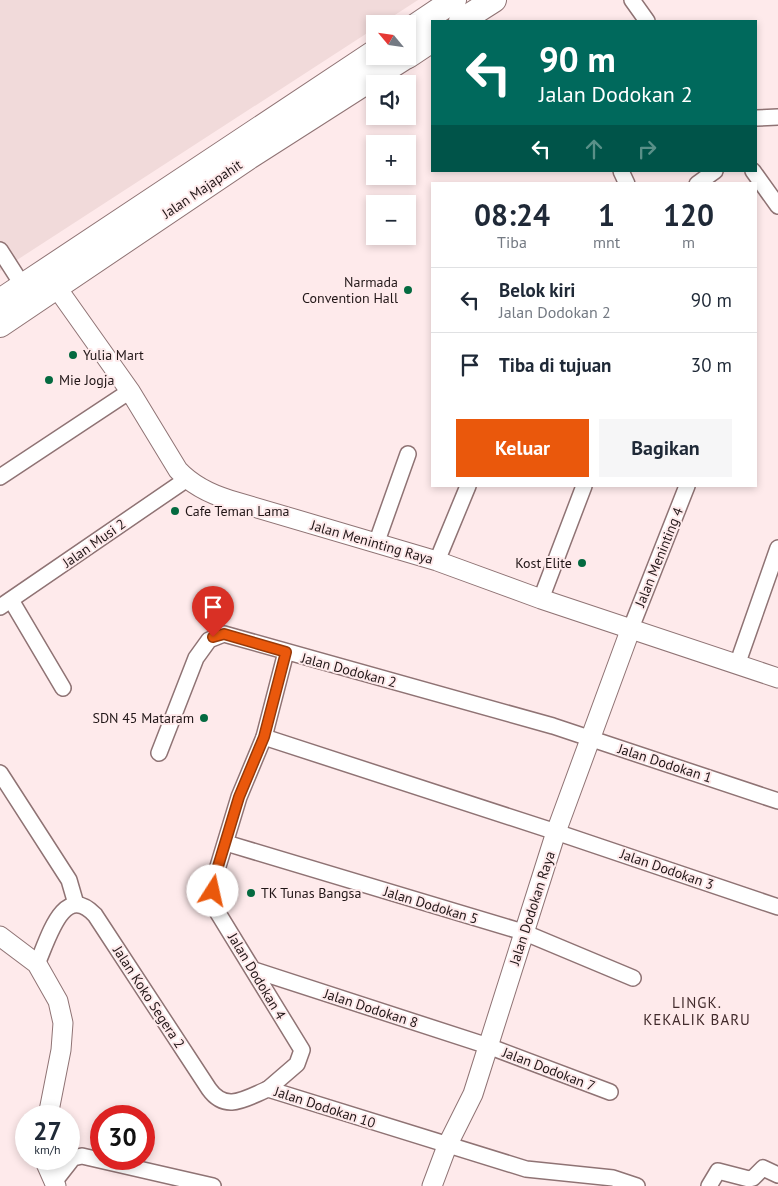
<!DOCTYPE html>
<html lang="id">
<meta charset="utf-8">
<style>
body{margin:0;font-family:"PT Sans",sans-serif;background:#f6f6f7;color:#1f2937;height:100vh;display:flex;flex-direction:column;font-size:19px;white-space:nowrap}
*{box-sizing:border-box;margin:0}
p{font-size:16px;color:#747a83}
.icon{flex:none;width:28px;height:28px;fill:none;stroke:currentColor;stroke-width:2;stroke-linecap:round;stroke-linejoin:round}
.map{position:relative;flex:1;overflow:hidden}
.sheet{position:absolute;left:431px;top:182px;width:326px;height:305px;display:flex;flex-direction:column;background:#fff;border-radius:0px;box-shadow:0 2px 8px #0003}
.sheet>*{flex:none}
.top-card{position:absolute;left:431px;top:20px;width:326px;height:152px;border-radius:0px;box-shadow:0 2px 8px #0003;background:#00695c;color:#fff;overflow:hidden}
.needle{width:32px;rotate:299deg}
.tools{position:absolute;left:366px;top:15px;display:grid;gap:10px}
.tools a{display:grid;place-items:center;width:50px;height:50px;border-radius:0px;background:#fff;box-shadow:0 2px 8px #0003;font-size:25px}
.speed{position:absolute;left:15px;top:1105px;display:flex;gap:10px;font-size:25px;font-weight:700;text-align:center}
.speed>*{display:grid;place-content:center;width:65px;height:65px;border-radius:50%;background:#fff;box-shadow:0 2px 8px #0003;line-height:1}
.speed small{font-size:12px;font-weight:400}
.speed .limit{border:8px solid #d22;background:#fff;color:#111}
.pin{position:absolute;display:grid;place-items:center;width:42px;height:42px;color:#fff;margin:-51px -21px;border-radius:50% 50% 50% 0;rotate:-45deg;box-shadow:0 0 5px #0007}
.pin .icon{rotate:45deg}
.me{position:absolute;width:55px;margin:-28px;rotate:10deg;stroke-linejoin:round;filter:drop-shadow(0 0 4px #0008)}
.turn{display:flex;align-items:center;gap:18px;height:105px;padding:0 25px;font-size:22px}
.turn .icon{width:65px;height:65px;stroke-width:2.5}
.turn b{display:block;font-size:35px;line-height:42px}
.lanes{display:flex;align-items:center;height:48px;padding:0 25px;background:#0003;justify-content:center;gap:25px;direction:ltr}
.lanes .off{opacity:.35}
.eta{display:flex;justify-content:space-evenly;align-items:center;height:85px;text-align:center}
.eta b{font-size:30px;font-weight:600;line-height:35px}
.primary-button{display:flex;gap:10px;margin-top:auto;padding:10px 25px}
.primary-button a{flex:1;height:58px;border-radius:0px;background:#ea580c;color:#fff;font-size:20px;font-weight:600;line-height:58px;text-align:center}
.primary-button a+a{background:#f6f6f7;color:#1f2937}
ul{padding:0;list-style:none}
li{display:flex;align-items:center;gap:15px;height:65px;padding:0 25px;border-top:1px solid #e0e1e3}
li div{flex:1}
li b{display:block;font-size:19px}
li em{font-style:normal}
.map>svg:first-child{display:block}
.built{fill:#f1dada}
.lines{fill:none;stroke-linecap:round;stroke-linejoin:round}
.minor-casing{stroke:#8f7374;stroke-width:18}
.tertiary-casing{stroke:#8f7374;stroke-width:21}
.primary-casing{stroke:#8f7374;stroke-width:26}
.minor{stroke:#fff;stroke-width:15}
.tertiary{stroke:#fff;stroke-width:19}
.primary{stroke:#fff;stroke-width:24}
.route-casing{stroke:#983908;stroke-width:12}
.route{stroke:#ea580c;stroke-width:9}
.poi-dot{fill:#046a40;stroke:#feeaeb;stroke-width:2}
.labels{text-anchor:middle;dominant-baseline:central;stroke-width:4;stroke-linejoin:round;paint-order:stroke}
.street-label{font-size:14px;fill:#211617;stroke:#feeaeb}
.poi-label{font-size:14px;fill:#211617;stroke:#feeaeb;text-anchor:start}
.neighbourhood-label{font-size:15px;letter-spacing:1px;fill:#422b2c;stroke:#feeaeb}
</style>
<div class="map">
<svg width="778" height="1186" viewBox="0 0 778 1186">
<rect width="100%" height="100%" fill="#feeaeb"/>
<path class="built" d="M0,0h418l-37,24h-6v4l-375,243z"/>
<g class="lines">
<g class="minor-casing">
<g id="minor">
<path d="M632,0l15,21"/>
<path d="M756,118l22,-1"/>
<path d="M621,171l6,13"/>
<path d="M753,171l25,35"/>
<path d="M697,184l18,-13"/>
<path d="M0,250l23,36"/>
<path d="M0,477l130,-86"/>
<path d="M376,544l32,-90"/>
<path d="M437,561l31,-75"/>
<path d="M541,599l43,-113"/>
<path d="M11,600l52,88"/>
<path d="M0,607l187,-128"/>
<path d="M631,628l56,-142"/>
<path d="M737,665l41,-117"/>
<path d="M264,737l292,95 222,75"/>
<path d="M159,753l37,-95 13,-18 15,-6 329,92 225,75"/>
<path d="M0,773l69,107 7,24"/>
<path d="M226,843l297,89 110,46"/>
<path d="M37,964c11,-24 26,-83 58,-49l114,174c17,24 37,9 59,0l258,80 87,9 24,8"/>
<path d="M254,970l234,76 122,46"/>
<path d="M268,1089l29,-25 5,-14 -84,-137 -5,-22 3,-18 23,-76 25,-60 22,-85"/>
<path d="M55,1181l18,-23 9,-2 131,30"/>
<path d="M709,1186l9,-15 31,8 4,-1 10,-10 15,7"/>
</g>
</g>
<g class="tertiary-casing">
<g id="tertiary">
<path d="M57,288l73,103 48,79c15,16 32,24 52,30l207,61 104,38 237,79"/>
<path d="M0,936l37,28 21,37 5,22 -2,27 -13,66"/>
<path d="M44,1159l12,27"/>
<path d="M432,1186l15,-40 26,-52 83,-262 75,-204"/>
</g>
</g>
<g class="primary-casing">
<g id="primary">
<path d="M461,21l33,-21"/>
<path d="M408,31l46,-31"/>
<path d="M408,56l24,-16"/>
<path d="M0,301l375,-249"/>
<path d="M0,325l249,-168 158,-101"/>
</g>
</g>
<use href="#minor" class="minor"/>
<use href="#tertiary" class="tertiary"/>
<use href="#primary" class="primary"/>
</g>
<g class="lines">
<g class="route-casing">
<path id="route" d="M213,637l11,-3 62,18 -22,85 -25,60 -23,76 -3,18"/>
</g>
<use href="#route" class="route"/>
</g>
<g class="poi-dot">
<circle cx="408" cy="290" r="5"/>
<circle cx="73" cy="355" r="5"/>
<circle cx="49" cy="380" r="5"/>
<circle cx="175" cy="511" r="5"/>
<circle cx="582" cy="563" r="5"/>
<circle cx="204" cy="718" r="5"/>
<circle cx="251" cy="893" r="5"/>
</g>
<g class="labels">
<g class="street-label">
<text transform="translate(202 189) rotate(-34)">Jalan Majapahit</text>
<text transform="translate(372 542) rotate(16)">Jalan Meninting Raya</text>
<text transform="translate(94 543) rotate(-35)">Jalan Musi 2</text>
<text transform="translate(659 557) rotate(-68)">Jalan Meninting 4</text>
<text transform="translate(349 670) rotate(15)">Jalan Dodokan 2</text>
<text transform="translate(665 763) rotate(18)">Jalan Dodokan 1</text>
<text transform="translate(667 869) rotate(19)">Jalan Dodokan 3</text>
<text transform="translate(431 905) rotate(17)">Jalan Dodokan 5</text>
<text transform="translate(532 908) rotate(-72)">Jalan Dodokan Raya</text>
<text transform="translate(257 976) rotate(59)">Jalan Dodokan 4</text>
<text transform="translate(149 997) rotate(57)">Jalan Koko Segera 2</text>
<text transform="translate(371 1008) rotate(18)">Jalan Dodokan 8</text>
<text transform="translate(549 1069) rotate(21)">Jalan Dodokan 7</text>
<text transform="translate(325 1107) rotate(18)">Jalan Dodokan 10</text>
</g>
<g class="poi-label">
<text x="398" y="282" text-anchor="end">Narmada<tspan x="398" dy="16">Convention Hall</tspan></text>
<text x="83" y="355">Yulia Mart</text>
<text x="59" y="380">Mie Jogja</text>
<text x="185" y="511">Cafe Teman Lama</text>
<text x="572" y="563" text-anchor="end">Kost Elite</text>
<text x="194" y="718" text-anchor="end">SDN 45 Mataram</text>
<text x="261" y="893">TK Tunas Bangsa</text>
</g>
<g class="neighbourhood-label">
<text x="697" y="1002">LINGK.<tspan x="697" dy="17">KEKALIK BARU</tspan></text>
</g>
</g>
</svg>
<div class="tools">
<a><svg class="needle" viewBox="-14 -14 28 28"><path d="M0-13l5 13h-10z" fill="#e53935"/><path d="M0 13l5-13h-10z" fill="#747a83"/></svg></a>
<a><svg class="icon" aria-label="sound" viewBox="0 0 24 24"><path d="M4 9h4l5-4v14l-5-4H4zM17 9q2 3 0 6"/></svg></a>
<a>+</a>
<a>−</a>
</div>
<div class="speed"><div>27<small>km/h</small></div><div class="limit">30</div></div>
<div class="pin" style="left:213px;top:637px;background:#d93025"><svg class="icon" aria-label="arrive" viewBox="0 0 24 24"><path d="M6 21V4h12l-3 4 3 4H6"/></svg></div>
<svg class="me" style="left:213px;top:891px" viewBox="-20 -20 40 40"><circle r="19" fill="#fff"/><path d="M0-13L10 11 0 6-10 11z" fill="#ea580c"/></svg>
<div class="top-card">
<div class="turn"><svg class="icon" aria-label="left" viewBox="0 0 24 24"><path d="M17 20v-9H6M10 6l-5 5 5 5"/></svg><div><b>90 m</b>Jalan Dodokan 2</div></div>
<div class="lanes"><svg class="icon" aria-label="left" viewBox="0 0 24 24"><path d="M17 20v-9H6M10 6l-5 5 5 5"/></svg><svg class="icon off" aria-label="ahead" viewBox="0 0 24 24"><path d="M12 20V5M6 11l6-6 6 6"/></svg><svg class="icon off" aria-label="right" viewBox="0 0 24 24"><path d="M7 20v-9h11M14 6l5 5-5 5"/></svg></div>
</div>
<section class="sheet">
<div class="eta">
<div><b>08:24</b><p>Tiba</p></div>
<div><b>1</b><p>mnt</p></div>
<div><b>120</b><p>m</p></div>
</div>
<ul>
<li><svg class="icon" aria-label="left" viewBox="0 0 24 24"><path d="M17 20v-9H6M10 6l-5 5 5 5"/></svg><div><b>Belok kiri</b><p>Jalan Dodokan 2</p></div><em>90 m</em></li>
<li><svg class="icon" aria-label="arrive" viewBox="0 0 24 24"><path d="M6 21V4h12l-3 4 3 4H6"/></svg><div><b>Tiba di tujuan</b></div><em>30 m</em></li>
</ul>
<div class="primary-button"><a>Keluar</a><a>Bagikan</a></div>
</section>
</div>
